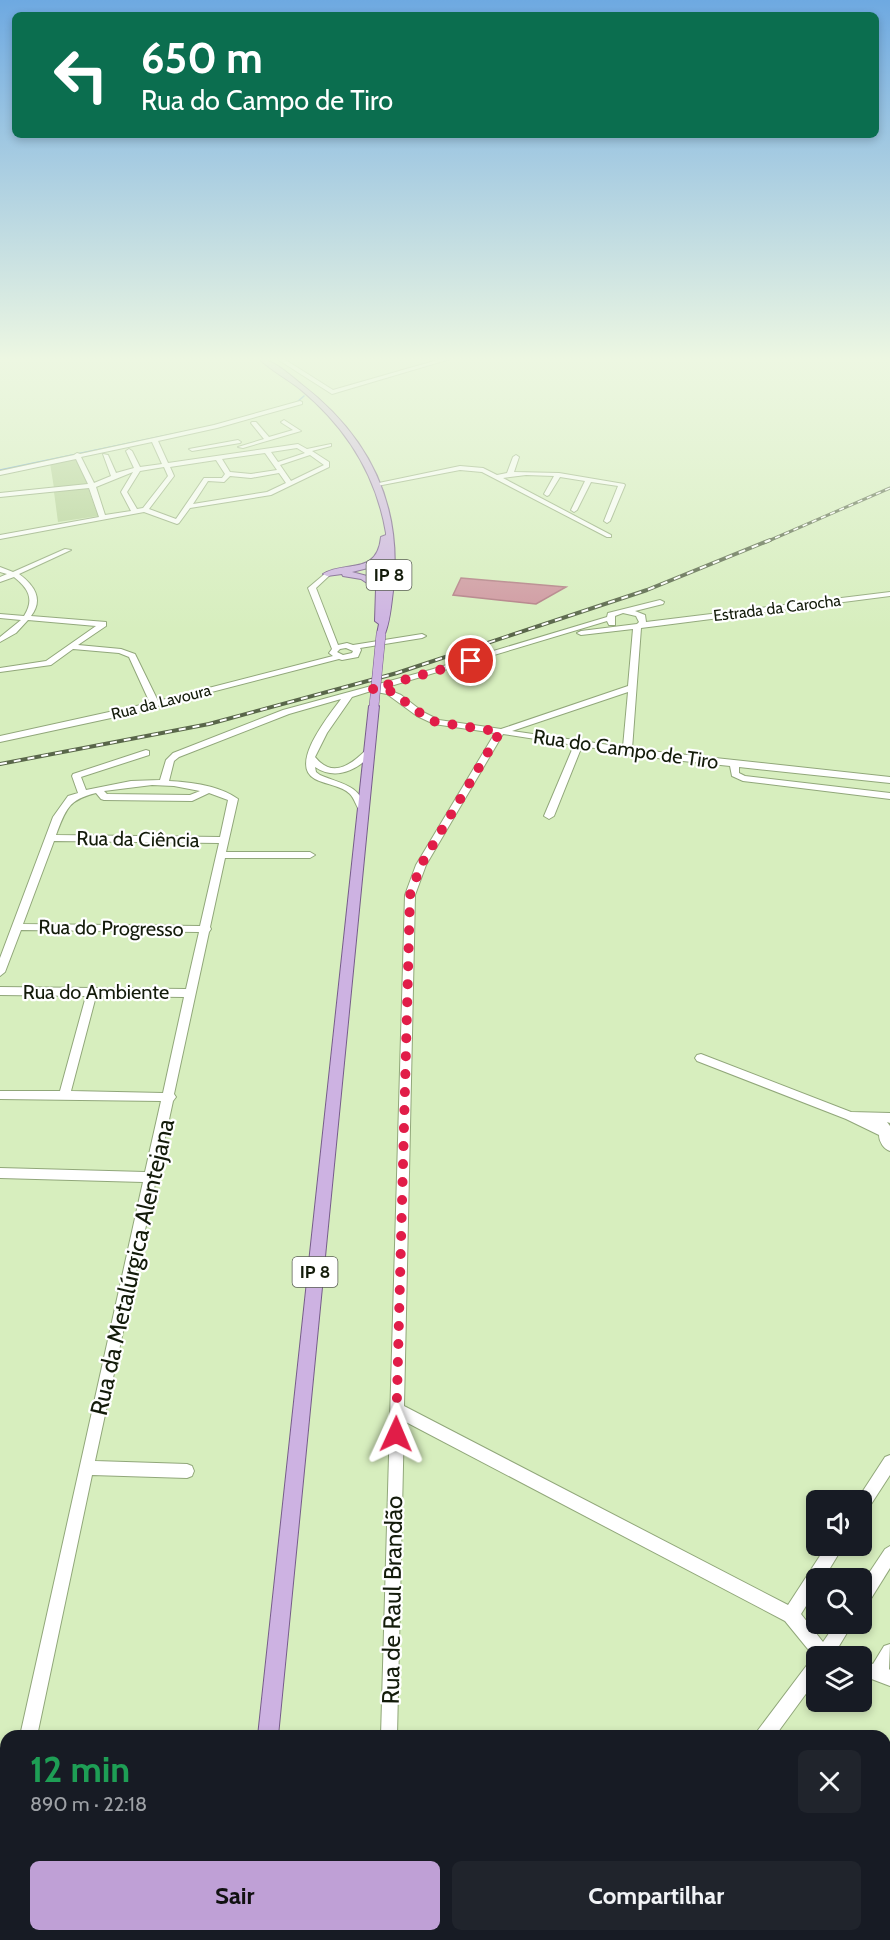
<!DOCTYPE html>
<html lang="pt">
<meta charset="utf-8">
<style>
body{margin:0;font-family:Cabin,sans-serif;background:#20242c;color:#f1f3f6;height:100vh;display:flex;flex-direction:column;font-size:22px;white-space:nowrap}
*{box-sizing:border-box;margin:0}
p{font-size:20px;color:#9ea1a6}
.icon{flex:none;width:33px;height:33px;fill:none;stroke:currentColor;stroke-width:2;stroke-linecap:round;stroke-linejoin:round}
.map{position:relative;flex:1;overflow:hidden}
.drawer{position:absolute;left:0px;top:1730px;width:891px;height:212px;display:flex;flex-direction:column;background:#171b24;border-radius:18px 18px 0 0;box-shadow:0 3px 9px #0003}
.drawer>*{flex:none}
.banner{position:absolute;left:12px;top:12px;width:867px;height:126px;border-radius:9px;box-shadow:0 3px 9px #0003;background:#0b6e4f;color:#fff;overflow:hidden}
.tools{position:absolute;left:806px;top:1490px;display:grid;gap:12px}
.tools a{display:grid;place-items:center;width:66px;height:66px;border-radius:9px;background:#171b24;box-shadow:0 3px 9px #0003;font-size:30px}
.pin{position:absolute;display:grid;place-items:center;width:51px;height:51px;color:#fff;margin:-26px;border:3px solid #fff;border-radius:50%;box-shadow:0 2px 6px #0007}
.me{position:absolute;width:66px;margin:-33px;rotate:1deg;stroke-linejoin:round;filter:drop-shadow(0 0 4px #0008)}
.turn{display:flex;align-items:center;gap:21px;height:126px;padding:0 30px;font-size:27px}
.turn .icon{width:78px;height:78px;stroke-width:2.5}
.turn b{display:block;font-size:42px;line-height:51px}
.round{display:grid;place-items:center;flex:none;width:63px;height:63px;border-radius:9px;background:#20242c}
.summary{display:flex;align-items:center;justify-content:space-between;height:102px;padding:0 30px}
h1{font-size:36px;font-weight:700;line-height:45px;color:#1e9e55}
.action{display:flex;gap:12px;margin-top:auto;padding:12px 30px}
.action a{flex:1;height:69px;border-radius:9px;background:#bfa0d6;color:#111;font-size:24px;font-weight:700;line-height:69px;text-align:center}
.action a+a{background:#20242c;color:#f1f3f6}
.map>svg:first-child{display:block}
.green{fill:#b4d095}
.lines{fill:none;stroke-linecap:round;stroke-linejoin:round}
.stream{stroke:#5798d6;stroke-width:1.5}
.building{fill:#cf97a0;stroke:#b37e86;stroke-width:1.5}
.minor-casing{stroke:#91a77a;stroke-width:2}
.major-casing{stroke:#765c8a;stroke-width:2}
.minor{fill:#fff;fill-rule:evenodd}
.major{fill:#cdb2e2;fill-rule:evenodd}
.rail-far1-casing{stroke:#59664a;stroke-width:3}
.rail-casing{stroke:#59664a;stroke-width:4}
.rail-far1{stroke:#fff;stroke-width:1.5;stroke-dasharray:5;stroke-linecap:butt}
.rail{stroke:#fff;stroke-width:2;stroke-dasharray:7;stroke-linecap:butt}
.major-bridge-casing{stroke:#765c8a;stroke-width:10;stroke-linecap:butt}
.major-bridge{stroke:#cdb2e2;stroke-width:9}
.route{stroke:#e11d48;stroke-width:10;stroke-dasharray:0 18}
.labels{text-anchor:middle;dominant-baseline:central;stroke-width:4.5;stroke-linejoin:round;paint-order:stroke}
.far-street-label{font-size:16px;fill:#131b0a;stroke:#fff}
.shield{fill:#fff;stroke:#5a5f54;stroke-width:1.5}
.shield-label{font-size:18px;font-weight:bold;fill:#131b0a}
.street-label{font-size:20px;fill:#131b0a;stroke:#fff}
.near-street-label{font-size:24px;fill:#131b0a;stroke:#fff}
</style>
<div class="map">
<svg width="890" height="1940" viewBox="0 0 890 1940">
<rect width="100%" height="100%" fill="#d7eebe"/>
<g class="green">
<path d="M77,459l10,25 -33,4 -4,-25z"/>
<path d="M88,488l10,28 -40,6 -4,-30z"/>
</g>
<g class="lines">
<g class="stream">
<path d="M297,402l7,-6"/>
<path d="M0,470l192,-40"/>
</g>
</g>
<path class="building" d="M461,578l105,9 -30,17 -83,-9z"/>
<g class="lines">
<g class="minor-casing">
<g id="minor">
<path d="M277,359h7l49,31 108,-31h9l-118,35z"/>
<path d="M300,401l2,1v2l-85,24 -59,13 10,22 130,-19 9,5 24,-5v2l-19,5 17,11v5l-58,28 -81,13 -11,15 -2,1 -33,-12 -144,27v-4l99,-18 -10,-29 -89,9v-4l88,-9 -12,-25 -76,16v-4l74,-16 3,-2 3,1 134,-29zM152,442l10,22 -22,3 -8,-16 -3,-2 -3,2 8,17 -18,5 -8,-18 -5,-1 8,22 -17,7 -13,-26zM297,448l8,5 -27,9 -7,-10zM265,453l12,17 -26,4 -21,-2 -8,-13zM310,455l14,10 -33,16 -11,-16zM216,460l9,14 -3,4h-18l-28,41 -27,-10 25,-33 -4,-9zM164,467l4,9 -25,32 -6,1 -10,-17 13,-21zM133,472l-12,20 10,19 -26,4 -9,-28zM279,473l7,10 -19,9 -74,12 15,-23 16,1 6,-6 21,2z"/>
<path d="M284,420l17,11 -58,17 -5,-1 26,-8 -13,-16 1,-1h4l13,15 24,-7 -11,-7 -1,-1z"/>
<path d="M238,440l3,2 -1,1 -48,8 -3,-2z"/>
<path d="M516,455l3,2 -5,15 45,1 65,11 1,1 -15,36 -3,2 -3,-2 14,-35 -27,-4 -14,28 -3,2 -3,-2 14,-29 -25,-4 -11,18 -2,1 -3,-2 10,-18 -28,-1 -23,3 108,57v2h-4l-125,-65 -22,-2 -83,16 -3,-2 86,-18 23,2 14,7 10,-2 6,-16z"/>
<path d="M65,549l6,1 -52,24c15,11 25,25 12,42l75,6v4l-28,19 43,4 14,5 23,47 175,-45 -4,-3 3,-4 -24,-61 19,-16 4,2 -15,14 22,57 9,-2 6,2 69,-11 4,2 -4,2 -62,10 1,2 -3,7 -16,3 -3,-1 -228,59 -111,24v-6l150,-33 -21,-46 -10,-4 -46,-4 -22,16 -51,7v-4l46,-7 50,-35 -68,-6 -12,13 -16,9v-5l21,-17 -21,-2v-4l24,2c11,-17 4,-28 -10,-39l-14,5v-5l7,-3 -7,-2v-5l13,5zM346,648l7,3 -1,2 -9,2 -6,-3 3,-3z"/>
<path d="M890,592v4l-249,32 -9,121 258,28v6l-151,-16v6l6,3 145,17v6l-147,-18 -11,-5 -2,-10 -66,-7 -82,-13 -28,70 -5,3 -5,-3 30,-71 -71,-11 -77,131 -11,30 -11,511 384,199 39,-60h17l-20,33h-8v12l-15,24 22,28 13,-19h17l-20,33h-17v24l-41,56h-19l2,-6 52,-69 6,-2 -31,-38 -381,-200 -7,315h-16l24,-841 11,-30 79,-132 -61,-9 -17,-8 -30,-22 -16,-3 -19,6 -25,36 -12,24c17,21 35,9 51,-7h6v4c-15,16 -36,27 -57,13l1,5 4,3c23,10 36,8 47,33l-2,2h-6c-3,-5 -5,-12 -9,-16 -9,-9 -24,-9 -35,-15 -27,-14 15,-65 26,-80l-52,15 -110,43 -5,4 -5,20c22,1 51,5 69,18l-12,53h84l5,3 -5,3h-85l-15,69 1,2 -2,3 -35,162 2,3 -3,4 -78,360 92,3 5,2 2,5 -2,5 -5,2 -95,-3 -55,261h-17l123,-554 -143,-4v-10l145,4 16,-71 -161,-2v-8h60l26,-95 -86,-1v-8l186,2 13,-57 -178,-2 -16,42 -5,4v-18l53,-141 15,-21 10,-3 -6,-17 1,-2 73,-24 3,1v4l-68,22 5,13 45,-9 29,-1 6,-20 7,-7 110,-43 147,-40 177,-53 1,-4 52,-13 4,2 -1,2 -28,7 10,4 1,7zM623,613l13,3 3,6 -2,2 -56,7 -4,2 4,2 52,-6 -5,57 -127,43 -62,-9 -16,-8 -22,-17 -17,-7 223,-67 2,4h6v-9zM628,692l-5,55 -111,-16zM152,785l22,1 26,5 -10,4 -83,-1 -3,-3zM96,793l5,6 3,1 88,1 17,-8 19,7 -8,37 -164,-2c10,-26 12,-35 40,-42zM54,841l165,2 -19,83 -177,-2zM96,996l88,1 -21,96 -92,-2z"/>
<path d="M701,1054l150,58 39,1v10l-3,-1 3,4v25c-6,-2 -11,-9 -11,-16l-33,-16 -149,-58 -2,-3 2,-3z"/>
<path d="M890,1455v20l-24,37 -5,2v-14h-4l28,-43z"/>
<path d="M890,1546v22l-23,37 -6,2v-22l24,-36z"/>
<path d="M890,1644l-1,25 1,1v16l-29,-11v-16l12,5 11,-18z"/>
<path d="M6,1830v43l-6,3v-43z"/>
<path d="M46,1935h20l2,5h-20z"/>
<rect x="375" y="1935" width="18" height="5"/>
<path d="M602,1935h19l-2,5h-19z"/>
</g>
</g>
<g class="major-casing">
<g id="major">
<path d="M259,359c14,0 31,16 42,25 68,52 102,121 92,207 -2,15 -3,32 -9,45h-6l-1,-2 2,-10 -4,-3 1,-32 -15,-10 -18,-3 -1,-2 -15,2 -4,-2c23,-14 54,2 58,-37l5,-2v-2c-10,-59 -40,-106 -86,-144 -13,-10 -29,-19 -41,-30zM378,561l-2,20 -9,-5 -15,-4 16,-4z"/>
<path d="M374,703l5,3 -101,1030h-20l111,-1030z"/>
<path d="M237,1935h22l-1,5h-22z"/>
</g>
</g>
<use href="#minor" class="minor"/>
<use href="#major" class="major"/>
<g class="rail-far1-casing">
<path id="rail-far1" d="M766,542l124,-54"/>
</g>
<g class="rail-casing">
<path id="rail" d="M0,764l209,-40 188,-51 250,-83 123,-50"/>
</g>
<use href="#rail-far1" class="rail-far1"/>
<use href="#rail" class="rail"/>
<g class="major-bridge-casing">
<path id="major-bridge" d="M374,706l7,-72"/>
</g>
<use href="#major-bridge" class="major-bridge"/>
</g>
<linearGradient id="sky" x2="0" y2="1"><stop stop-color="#6ea9e1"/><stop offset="0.57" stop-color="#edf7e2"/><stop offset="1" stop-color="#edf7e2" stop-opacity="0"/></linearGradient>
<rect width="890" height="630" fill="url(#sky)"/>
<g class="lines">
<path class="route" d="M396,1434l14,-539 11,-30 79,-133 -69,-11 -38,-28 -6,-4h-15l99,-28"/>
</g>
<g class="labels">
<g class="far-street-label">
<text transform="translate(777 608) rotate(-7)">Estrada da Carocha</text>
<text transform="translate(161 702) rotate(-14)">Rua da Lavoura</text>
</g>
<g class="shield">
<rect x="366.5" y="560" width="45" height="30" rx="4.5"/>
<rect x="292.5" y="1257" width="45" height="30" rx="4.5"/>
</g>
<g class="shield-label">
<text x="389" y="575">IP 8</text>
<text x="315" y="1272">IP 8</text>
</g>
<g class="street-label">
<text transform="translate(626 749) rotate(8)">Rua do Campo de Tiro</text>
<text transform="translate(138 839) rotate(1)">Rua da Ciência</text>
<text transform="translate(111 928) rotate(1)">Rua do Progresso</text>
<text x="96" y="992">Rua do Ambiente</text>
</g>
<g class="near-street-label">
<text transform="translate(132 1267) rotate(-77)">Rua da Metalúrgica Alentejana</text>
<text transform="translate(392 1600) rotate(-89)">Rua de Raul Brandão</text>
</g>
</g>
</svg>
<div class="tools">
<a><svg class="icon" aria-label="sound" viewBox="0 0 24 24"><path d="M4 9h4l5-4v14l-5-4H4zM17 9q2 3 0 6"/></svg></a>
<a><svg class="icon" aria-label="search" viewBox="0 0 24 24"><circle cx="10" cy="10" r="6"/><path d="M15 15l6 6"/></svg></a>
<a><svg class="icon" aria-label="layers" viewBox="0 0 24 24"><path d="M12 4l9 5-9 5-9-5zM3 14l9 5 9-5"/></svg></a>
</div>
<div class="pin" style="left:471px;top:661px;background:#d93025"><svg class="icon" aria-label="arrive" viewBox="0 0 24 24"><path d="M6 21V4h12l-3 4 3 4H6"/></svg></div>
<svg class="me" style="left:396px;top:1434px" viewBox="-20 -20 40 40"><path d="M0-17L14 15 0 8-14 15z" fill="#e11d48" stroke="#fff" stroke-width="4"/></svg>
<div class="banner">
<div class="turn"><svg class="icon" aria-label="left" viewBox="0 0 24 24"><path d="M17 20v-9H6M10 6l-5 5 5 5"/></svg><div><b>650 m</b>Rua do Campo de Tiro</div></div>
</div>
<section class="drawer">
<div class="summary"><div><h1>12 min</h1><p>890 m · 22:18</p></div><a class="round"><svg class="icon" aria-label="close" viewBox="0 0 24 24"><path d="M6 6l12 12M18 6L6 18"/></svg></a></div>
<div class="action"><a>Sair</a><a>Compartilhar</a></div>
</section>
</div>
